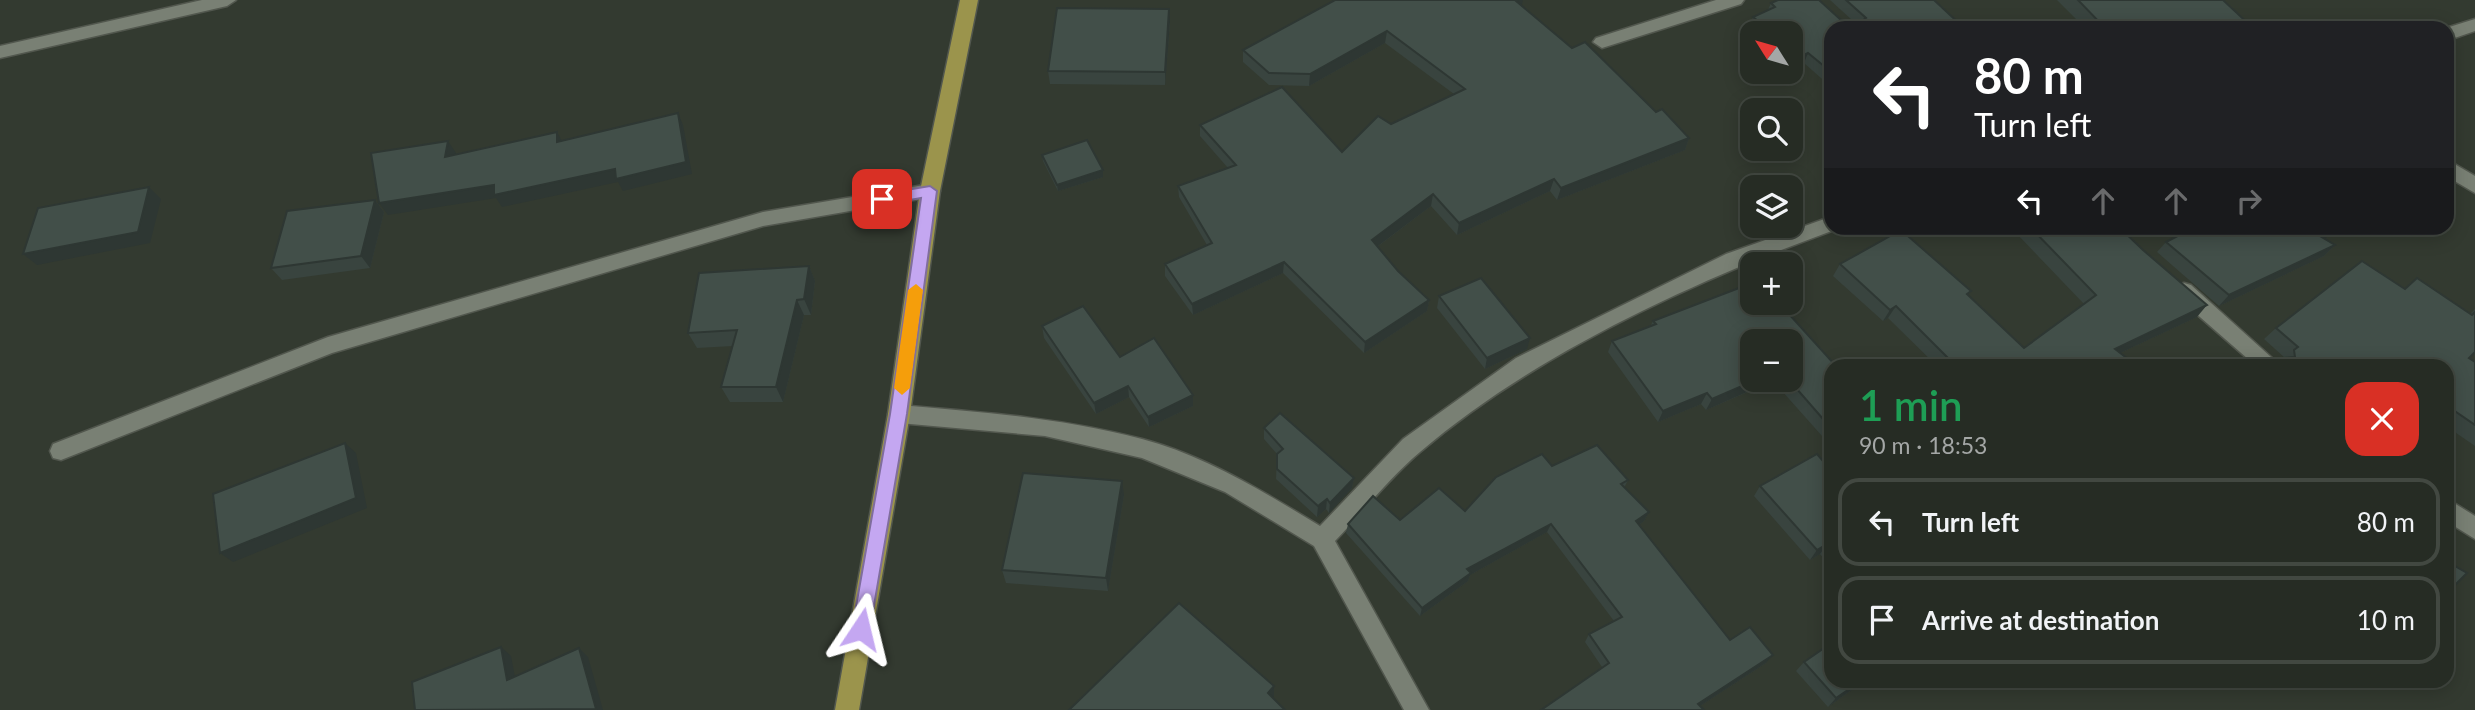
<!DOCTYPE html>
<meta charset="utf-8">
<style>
body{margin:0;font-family:Lato,sans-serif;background:#2e342c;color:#f1f3f6;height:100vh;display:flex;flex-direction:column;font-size:26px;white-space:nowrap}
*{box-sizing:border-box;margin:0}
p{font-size:23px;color:#a4a7a6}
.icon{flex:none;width:38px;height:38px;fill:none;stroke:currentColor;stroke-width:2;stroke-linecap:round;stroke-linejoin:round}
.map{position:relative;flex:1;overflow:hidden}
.side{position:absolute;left:1824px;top:359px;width:630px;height:329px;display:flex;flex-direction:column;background:#262c24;border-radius:21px;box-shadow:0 4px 18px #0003,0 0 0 2px #424841}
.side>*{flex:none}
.banner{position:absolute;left:1824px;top:21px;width:630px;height:214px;border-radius:21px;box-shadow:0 4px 18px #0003,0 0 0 2px #424841;background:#202124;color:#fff;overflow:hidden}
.needle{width:46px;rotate:307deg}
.controls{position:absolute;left:1740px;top:21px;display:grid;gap:14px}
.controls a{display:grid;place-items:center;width:63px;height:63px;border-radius:14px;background:#262c24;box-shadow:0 4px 18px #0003,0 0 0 2px #424841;font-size:35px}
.pin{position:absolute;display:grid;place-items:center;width:60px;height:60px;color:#fff;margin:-30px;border-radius:14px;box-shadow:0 4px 10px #0006}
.me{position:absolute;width:77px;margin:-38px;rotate:10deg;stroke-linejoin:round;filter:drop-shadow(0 0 5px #0008)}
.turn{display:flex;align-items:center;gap:24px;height:147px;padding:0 35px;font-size:32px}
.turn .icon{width:91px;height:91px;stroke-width:2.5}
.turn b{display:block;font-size:49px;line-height:60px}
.lanes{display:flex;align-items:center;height:66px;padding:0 35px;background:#0003;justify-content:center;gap:35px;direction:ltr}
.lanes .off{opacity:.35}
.round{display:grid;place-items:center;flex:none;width:74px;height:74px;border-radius:21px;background:#2e342c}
.summary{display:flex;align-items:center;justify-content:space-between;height:119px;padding:0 35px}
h1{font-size:42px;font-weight:600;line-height:52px;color:#1e9e55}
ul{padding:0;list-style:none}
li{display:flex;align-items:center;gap:21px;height:88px;margin:0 14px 10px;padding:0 21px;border:4px solid #424841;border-radius:21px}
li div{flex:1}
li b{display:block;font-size:26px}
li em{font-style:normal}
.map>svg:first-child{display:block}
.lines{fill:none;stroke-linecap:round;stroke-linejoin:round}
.minor-casing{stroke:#52574e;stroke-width:3}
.primary-casing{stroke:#52574e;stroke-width:3}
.minor{fill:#798074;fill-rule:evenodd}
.primary{fill:#9b944c;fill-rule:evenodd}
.wall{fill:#39443f;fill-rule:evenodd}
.shaded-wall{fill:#2e3733}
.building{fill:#424f49;stroke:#2e3733;stroke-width:2}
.route{fill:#c4a7f1;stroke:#7f6d9d;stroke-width:2}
.slow{fill:#f59e0b}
</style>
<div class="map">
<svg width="2475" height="710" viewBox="0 0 2475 710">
<rect width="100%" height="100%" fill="#333a30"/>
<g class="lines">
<g class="minor-casing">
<g id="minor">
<path d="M202,0h34l-9,6 -227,52v-12z"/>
<path d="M1716,0h28l-3,4 -139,44 -9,-6 3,-4z"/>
<path d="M2475,19v12l-29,10v-13z"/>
<path d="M2446,159l29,17v17l-29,-17z"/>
<path d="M930,184l10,7 -3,5 -174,30 -431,127 -271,107 -8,-2 -3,-7 3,-7 275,-107 435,-125z"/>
<path d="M1830,217v11l7,1c-143,52 -301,124 -417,223 -31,26 -57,60 -85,89l94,169h-25l-90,-164 -89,-54 -83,-34 -97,-22 -146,-13 -8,-3 -3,-6 3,-6 8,-3c82,7 163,13 243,34 64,17 122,53 178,87l83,-87 113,-81 210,-104z"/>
<path d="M2184,283l7,2 90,81h-25l-79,-69 -3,-6 3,-6z"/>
<path d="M2446,498l29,18v23l-29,-18z"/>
</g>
</g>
<g class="primary-casing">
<path id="primary" d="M960,0h18l-38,191 -30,223 -51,296h-24l53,-296 32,-223z"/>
</g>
<use href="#minor" class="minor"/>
<use href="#primary" class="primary"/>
</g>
<g class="wall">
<path d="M1830,0h104l30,28h-134v58l-26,-23 -7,3 -7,-5v-28h-34l-7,-5 4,-11 15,-7 3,-7 70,17h11z"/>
<path d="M2057,0h166l30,28h-168z"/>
<path d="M1522,6l50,42 117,90 -4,12 -128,50 -7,-9 -93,44 -26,-29 -54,41 21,24 31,29 -2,11 -63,42 -81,-80 -90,42 -28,-39v-12l42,-19 -28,-48 -1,-11 50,-18 -28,-32v-11l142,27 49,-28 63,-30 -69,-51 -76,43 -40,-1 -26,-23v-12z"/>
<path d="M1170,22l-5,63 -115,-1 -2,-13z"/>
<path d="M1042,155l61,15v7l-45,14 -15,-30z"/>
<path d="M375,200l9,12 -14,56 -88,12 -11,-12z"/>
<path d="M2020,228h100l77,89 -77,36 2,13h-185l-49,-48 -5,3 -50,-45 7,-12 128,31 56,53 60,-44 -68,-71z"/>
<path d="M2166,242l169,3 -11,11 -105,50 -62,-54z"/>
<path d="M809,266l6,15 -4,34h-7l-21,87h-53l-9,-15 12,-41 -36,2 -9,-15z"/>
<path d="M1752,283v20h27l57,63h-6v79l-57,-64 -67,29 -5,-6 -43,18 -50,-70 4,-11 39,-16 2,-4zM1752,341h38v39h-38z"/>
<path d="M2405,289l65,25 5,-5v43l-6,6 6,4v84l-29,-20v-60l-161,-8 -21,-19 12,-11z"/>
<path d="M1439,296l88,53 -42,20 -48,-61z"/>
<path d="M1042,326l78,31 73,49 -44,21 -20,-30 -33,17 -52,-76z"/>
<path d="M1264,428l90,50 -2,10 -23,25 -3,-4 -9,8 -41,-38 1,-25 -13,-15z"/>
<path d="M1552,466l76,14 -4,8 25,24 -5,9 -5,4 91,115 36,23 -66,43 -98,-39 -17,-25 4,-8 25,-13 -67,-89 -77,43 -2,6 -48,35 -74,-83 2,-9 52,-4 65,-9z"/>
<path d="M1830,469v97l-10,-12 -10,6 -56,-64 6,-10z"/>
<path d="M1124,495l-16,96 -102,-8 -4,-13z"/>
<path d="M1804,662l26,19h34l-36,26 -32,-36z"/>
</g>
<g class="shaded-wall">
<path d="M1517,0h6l-2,9 -5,-8z"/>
<path d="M1169,9l1,13 -5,63v-13z"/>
<path d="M1387,31l-2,12 -76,43 1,-12z"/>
<path d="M1808,53l-4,10 -7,3 5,-10z"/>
<path d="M678,113l5,12 9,49 -69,17 -5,-9 -116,25 -6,-9 -108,17 -9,-12 115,-18 121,-16z"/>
<path d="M557,132l7,13 -7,-3z"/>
<path d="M1689,138l-4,12 -128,50 4,-12z"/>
<path d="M448,141l8,12 -3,16 -8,-12z"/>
<path d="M1103,170v7l-45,14 -1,-6z"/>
<path d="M1554,179l-4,12 -93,44 2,-12z"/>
<path d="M149,187l12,12 -11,44 -113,22 -14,-11z"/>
<path d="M1433,194l-2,12 -61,46 2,-12z"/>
<path d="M375,200l9,12 -14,56 -9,-12z"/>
<path d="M2336,228l-11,11 -5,-3z"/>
<path d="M2335,245l-11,11 -105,50 10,-11z"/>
<path d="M1284,262l-1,11 -90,42 -1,-11z"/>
<path d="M809,266l6,15 -4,34 -7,-16z"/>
<path d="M797,300l7,15 -21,87 -7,-15z"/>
<path d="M1429,300l-2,11 -63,42 1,-11z"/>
<path d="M2207,305l-10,12 -92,43 10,-11z"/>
<path d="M1896,306l-8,12 -5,3 7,-11z"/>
<path d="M1530,338l-3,11 -42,20 2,-11z"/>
<path d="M1756,380h18l-68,30 6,-11z"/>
<path d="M1128,386l1,11 -33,17 -2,-11z"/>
<path d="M1707,393l-6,11 -43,18 5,-11z"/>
<path d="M1193,395v11l-44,21 -1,-10z"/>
<path d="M345,443l11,10 11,55 -134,54 -13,-9z"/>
<path d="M1354,478l-2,10 -23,25 1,-10z"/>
<path d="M1122,481l2,14 -16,96 -2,-13z"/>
<path d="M1327,499l-1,10 -9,8 1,-11z"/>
<path d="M1649,512l-5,9 -12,9 4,-9z"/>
<path d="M1551,524l-4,8 -77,43 -2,6 -48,35 2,-8 45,-39z"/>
<path d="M1827,544l-7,10 -10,6 7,-10z"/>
<path d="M501,647l10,9 6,32 -10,-8z"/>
<path d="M579,648l9,9 15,53h-8z"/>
<path d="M1773,655l-7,8 -72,47 4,-6z"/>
<path d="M1861,681h3l-36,26 8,-9z"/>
<path d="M1274,686v10l-6,7v-10z"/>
</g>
<g class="building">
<path d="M1335,0h182l-1,1 56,47 13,-6 71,70 6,-3 27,29 -128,50 -7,-9 -95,44 -26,-29 -61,46 26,31 31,29 -64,42 -81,-80 -92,42 -27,-40 47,-21 -34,-57 58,-21 -36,-40 82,-38 60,65 36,-36 13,8 74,-35 -78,-58 -77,43 -41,-1 -26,-23z"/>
<path d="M1778,0h41l22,20h22l3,-2 -20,-18h88l30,28h-134v43l-22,-18 -6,3 -12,-9v-14h-17l-20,-16 22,-10 -4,-4z"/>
<path d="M2078,0h145l30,28h-148z"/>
<path d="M1057,8l112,1 -4,63 -117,-1z"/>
<path d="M678,113l8,49 -70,17 -1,-10 -121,26v-10l-115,18 -8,-50 77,-12 -3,16 112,-25v10z"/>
<path d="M1087,140l16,30 -46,15 -15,-30z"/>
<path d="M149,187l-11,45 -115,22 15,-46z"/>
<path d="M375,200l-14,56 -90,12 16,-57z"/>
<path d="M2031,228h89l23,22 64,55 -92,44 13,10 -9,7h-54l-1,-1 -2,1h-106l-60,-60 -6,4 -50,-46 61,-34 70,61 -4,3 57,54 72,-53z"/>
<path d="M2193,228h143l-16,8 15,9 -106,50 -63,-53z"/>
<path d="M2362,261l43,28 12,-11 55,37 3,-3v40l-6,6 6,4v63l-29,-20v-39h-175l12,-8 12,-1 -1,-7 4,-3 -22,-19z"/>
<path d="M809,266l-5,33 -7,1 -21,87h-55l16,-57 -49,3 11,-60z"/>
<path d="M1481,278l49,60 -43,20 -48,-62z"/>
<path d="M1752,283v20h27l57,63h-6v61l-41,-47h1v-39h-38v39h4l-44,19 -5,-6 -44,18 -51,-70 44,-17 -3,-3z"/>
<path d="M1083,306l37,51 34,-19 39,57 -45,22 -20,-31 -34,17 -52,-77z"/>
<path d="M1280,413l74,65 -24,25 -3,-4 -9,7 -41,-37v-15l6,-5 -19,-21z"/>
<path d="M345,443l11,55 -136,55 -7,-59z"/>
<path d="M1597,445l31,35 -7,4 28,28 -13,9 94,119 20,-13 23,28 -75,49 6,6h-163l68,-47 -20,-29 33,-17 -71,-93 -84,45 4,4 -49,35 -74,-84 25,-28 27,24 39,-32 26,23 31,-34 46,-23 10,12z"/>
<path d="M1817,454l13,15v79l-3,-4 -10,6 -57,-64z"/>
<path d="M1023,473l99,8 -16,97 -104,-8z"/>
<path d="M2446,561l21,12 -21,21z"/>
<path d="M1179,603l95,83 -6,7 17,17h-216z"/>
<path d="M1830,644v37h31l-25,17 -32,-36z"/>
<path d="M501,647l6,33 72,-32 17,61 -181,1 -3,-28z"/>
</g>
<path class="route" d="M930,186l7,5 -30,223 -37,215 -3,6 -6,3 -7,-3 -2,-6 38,-215 31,-216 -39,7 -7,-6 7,-5z"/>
<path class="slow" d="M916,284l7,6 -13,98 -8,7 -8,-7 14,-98z"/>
</svg>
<div class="controls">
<a><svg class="needle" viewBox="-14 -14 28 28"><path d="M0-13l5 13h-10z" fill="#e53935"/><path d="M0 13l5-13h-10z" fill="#a4a7a6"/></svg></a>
<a><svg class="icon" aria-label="search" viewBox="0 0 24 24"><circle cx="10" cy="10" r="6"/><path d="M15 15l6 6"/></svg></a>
<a><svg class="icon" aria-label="layers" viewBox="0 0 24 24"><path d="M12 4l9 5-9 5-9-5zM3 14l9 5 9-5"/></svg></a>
<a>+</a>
<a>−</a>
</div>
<div class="pin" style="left:882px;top:199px;background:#d93025"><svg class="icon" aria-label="arrive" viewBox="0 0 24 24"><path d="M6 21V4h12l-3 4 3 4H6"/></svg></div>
<svg class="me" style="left:861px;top:629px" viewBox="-20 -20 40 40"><path d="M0-17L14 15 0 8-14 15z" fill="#c4a7f1" stroke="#fff" stroke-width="4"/></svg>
<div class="banner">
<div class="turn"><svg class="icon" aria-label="left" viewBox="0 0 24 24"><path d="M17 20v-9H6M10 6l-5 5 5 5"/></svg><div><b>80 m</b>Turn left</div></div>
<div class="lanes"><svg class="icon" aria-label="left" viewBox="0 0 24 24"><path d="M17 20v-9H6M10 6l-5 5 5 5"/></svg><svg class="icon off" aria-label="ahead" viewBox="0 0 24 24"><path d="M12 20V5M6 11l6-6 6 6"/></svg><svg class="icon off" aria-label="ahead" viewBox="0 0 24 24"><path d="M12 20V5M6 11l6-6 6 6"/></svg><svg class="icon off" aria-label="right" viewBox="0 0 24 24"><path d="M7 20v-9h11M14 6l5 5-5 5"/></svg></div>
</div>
<section class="side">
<div class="summary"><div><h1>1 min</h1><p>90 m · 18:53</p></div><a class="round" style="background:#d93025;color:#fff"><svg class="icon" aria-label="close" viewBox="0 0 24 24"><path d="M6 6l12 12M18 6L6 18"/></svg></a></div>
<ul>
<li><svg class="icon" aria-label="left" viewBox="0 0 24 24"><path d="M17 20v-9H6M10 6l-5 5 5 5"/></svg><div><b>Turn left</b></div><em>80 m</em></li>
<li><svg class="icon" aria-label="arrive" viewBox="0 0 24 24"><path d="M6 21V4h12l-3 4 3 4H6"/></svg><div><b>Arrive at destination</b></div><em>10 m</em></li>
</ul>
</section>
</div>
